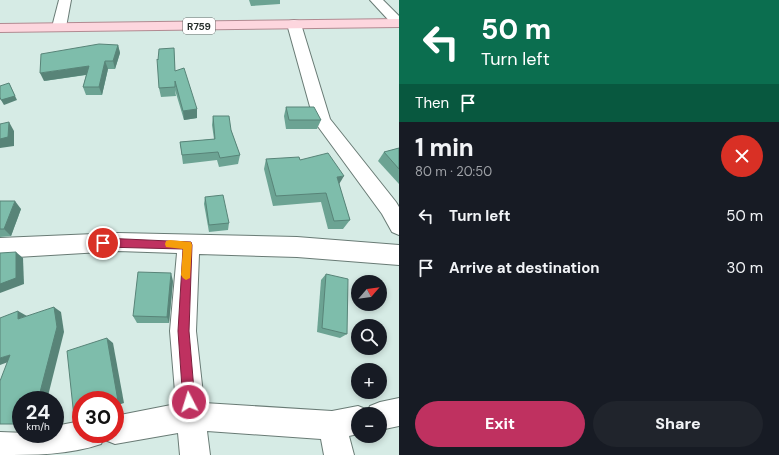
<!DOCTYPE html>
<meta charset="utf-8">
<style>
body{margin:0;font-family:"DM Sans",sans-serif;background:#20242c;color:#f1f3f6;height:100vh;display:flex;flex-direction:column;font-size:15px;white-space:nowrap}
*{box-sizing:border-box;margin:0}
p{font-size:13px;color:#9ea1a6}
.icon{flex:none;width:22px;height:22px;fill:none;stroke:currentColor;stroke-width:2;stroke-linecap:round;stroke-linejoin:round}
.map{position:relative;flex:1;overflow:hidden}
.drawer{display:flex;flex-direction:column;background:#171b24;width:380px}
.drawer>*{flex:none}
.top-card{background:#0b6e4f;color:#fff;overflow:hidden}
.needle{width:26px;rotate:62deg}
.tools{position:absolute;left:351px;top:275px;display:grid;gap:8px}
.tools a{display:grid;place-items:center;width:36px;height:36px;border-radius:50%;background:#171b24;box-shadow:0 2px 6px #0003;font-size:20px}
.speed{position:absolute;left:12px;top:391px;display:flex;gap:8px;font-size:20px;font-weight:700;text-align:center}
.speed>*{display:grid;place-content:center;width:52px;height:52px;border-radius:50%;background:#171b24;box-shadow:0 2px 6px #0003;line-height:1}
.speed small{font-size:10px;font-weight:400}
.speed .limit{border:6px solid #d22;background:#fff;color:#111}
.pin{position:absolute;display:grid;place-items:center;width:34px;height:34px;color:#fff;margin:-17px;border:2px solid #fff;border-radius:50%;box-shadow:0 1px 4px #0007}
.me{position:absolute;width:44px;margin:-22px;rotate:355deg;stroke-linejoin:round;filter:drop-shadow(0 0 3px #0008)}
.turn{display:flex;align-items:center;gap:14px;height:84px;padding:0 16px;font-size:18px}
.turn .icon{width:52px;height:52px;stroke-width:2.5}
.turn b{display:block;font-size:28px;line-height:34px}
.then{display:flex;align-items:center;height:38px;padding:0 16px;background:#0003;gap:8px;font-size:15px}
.round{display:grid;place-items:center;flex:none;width:42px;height:42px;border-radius:21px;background:#20242c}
.overview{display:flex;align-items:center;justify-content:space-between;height:68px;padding:0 16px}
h1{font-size:24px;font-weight:800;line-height:30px}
.button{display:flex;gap:8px;margin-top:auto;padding:8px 16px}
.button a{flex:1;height:46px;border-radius:24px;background:#bf3160;color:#fff;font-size:16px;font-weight:800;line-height:46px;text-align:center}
.button a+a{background:#20242c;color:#f1f3f6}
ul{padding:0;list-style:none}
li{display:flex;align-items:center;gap:12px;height:52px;padding:0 16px}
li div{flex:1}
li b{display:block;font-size:15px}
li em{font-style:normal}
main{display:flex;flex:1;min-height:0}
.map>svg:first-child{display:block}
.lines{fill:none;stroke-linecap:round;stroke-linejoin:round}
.minor-casing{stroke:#697b75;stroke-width:2}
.major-casing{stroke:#b18a91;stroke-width:2}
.minor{fill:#fff;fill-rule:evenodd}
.major{fill:#fdd6de;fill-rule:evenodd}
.wall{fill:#6ca393}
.shaded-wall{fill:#588478}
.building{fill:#7ebdab;stroke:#588478}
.route{fill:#bf3160;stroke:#7c203e}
.slow{fill:#f59e0b}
.labels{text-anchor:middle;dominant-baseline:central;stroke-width:4;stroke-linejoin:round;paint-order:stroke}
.shield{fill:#fff;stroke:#676d6b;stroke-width:1}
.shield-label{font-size:10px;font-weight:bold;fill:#262e2b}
</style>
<main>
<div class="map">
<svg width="399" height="455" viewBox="0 0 399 455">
<rect width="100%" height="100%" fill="#d6ebe5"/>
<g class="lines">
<g class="minor-casing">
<g id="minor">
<path d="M59,0h12l-5,27 -2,3h-10l-2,-3z"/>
<path d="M370,0h13l16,16v11l-5,-1z"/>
<path d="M294,20l5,1 2,3 29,95 66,83 3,5v28l-7,-3 -10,-18 -68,-93 -27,-97 2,-3z"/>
<path d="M118,233l179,4 102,8v20l-102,-8 -98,-3 -3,77 8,72 128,8 26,-5 10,4 2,-4 10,-4 19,-4v28l-19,4v-16h-22v20l-9,2 5,19h-30l-3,-16 -114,-8 3,24h-30l-2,-22 -63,11 -10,-4 -1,-2 -3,6c-32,11 -67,11 -101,11v-23l55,2v-8l26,-5v13h34v-18l61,-12 -6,-73 7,-78 -59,-2 -118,7v-20z"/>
</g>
</g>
<g class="major-casing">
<path id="major" d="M399,19v8l-399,5v-8z"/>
</g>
<use href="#minor" class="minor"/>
<use href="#major" class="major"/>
</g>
<g class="wall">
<path d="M249,0h41h-10v4l-29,2z"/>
<path d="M118,45l2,8 -5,16h-7l-6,26h-16l-3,-8 3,-12 -42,6z"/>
<path d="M174,48l1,23 22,38v9l-13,2 -9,-30 1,6 -15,1 -2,-9 -1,-28z"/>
<path d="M286,107l35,13 -4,9h-31l-2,-13z"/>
<path d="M213,116l18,14 9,25 -2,9 -19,3 -2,-7 -34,4 -3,-22 34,-3 -2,-14z"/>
<path d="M399,148v36l-21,-23 6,-9z"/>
<path d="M266,159l34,1 39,24 11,36 -7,9h-15l-7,-27 -48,4 -9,-37z"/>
<path d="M205,197l24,26 -1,7 -19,2 -5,-28z"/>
<path d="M0,201l21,8 -10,27 -11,1z"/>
<path d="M326,274l21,60 -7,4 -23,-6 4,-52z"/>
<path d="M173,281l-4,42h-32l-4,-7z"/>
</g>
<g class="shaded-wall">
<path d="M118,45l2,8 -5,16 -2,-8z"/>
<path d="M105,61l3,8 -6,26 -3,-8z"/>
<path d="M89,66l2,8 -47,7 -4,-8z"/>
<path d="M9,83l8,17 -13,5 -3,-5z"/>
<path d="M197,109v9l-13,2 -1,-9z"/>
<path d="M9,122l5,9v15l-14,2v-9z"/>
<path d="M344,176l-6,10 -1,-9z"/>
<path d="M15,201l6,8 -10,27 -7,-7z"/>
<path d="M16,252l7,6 1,26 -24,9v-9z"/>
<path d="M171,273l2,8 -4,42 -2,-6z"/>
<path d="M54,307l7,5 3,20 -17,68h-9z"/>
<path d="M18,311l9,5 -9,3z"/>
<path d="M107,338l6,5 11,60 -9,3z"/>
<path d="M10,355l9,3 -19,7v-7z"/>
<path d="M81,415v2h-7z"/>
</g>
<g class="building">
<path d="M99,44l19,1 -5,16h-8l-6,26h-16l6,-21 -49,7 1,-19z"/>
<path d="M174,48l1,23 9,-3 13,41 -14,2 -8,-30v6l-16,1 -2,-29 1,1 1,-11z"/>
<path d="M9,83l6,13 -14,4 -1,-3v-11z"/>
<path d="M286,107h28l7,13h-32z"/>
<path d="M213,116h16l2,14 9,25 -20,3 -2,-6 -36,3 -2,-13 35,-3z"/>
<path d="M9,122l-1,15 -8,2v-15z"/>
<path d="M399,148v21l-15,-17z"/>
<path d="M328,153l16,23 -7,1 13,43 -16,1 -8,-28 -50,3 -10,-37 33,-2 1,3z"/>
<path d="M223,195l6,28 -20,2 -4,-28z"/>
<path d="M0,201h15l-11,28h-4z"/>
<path d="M16,252v26l-16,6v-31z"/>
<path d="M138,272l33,1 -4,44 -34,-1z"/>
<path d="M326,274l22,5 -1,55 -25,-6z"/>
<path d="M54,307l3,20 -19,73h-17v24h-21v-43l10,-26 -10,3v-40l18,-7v8z"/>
<path d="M107,338l11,63 -3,1v-2h-34v15l-7,2 -7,-66z"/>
</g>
<path class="route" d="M103,238l88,4 1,3 -3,86 6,71 -1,4 -5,2 -4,-2 -2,-4 -5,-71 5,-82 -80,-2 -3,-1 -2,-3 2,-3z"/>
<path class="slow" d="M170,240l21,2 1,3 -2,33 -4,2 -3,-2 -2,-3 2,-26 -17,-2 -1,-3 1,-3z"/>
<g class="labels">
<rect class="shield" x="183" y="18" width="32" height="16" rx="3"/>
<g class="shield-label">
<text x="199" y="26">R759</text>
</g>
</g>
</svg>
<div class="tools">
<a><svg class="needle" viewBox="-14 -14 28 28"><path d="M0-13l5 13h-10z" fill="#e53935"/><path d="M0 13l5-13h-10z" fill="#9ea1a6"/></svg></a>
<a><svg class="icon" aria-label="search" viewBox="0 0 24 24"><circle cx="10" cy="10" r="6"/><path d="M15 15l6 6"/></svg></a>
<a>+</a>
<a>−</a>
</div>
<div class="speed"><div>24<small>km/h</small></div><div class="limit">30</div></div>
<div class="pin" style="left:103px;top:243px;background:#d93025"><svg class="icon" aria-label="arrive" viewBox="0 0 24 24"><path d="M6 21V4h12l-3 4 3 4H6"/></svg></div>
<svg class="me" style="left:189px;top:402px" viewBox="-20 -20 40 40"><circle r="17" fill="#bf3160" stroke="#fff" stroke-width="3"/><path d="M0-11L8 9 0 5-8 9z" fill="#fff"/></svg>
</div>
<section class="drawer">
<div class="top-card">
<div class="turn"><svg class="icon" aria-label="left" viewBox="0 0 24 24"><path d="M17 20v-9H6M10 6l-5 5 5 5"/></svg><div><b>50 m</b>Turn left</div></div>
<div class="then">Then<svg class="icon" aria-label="arrive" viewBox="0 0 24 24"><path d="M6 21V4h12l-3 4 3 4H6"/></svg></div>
</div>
<div class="overview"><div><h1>1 min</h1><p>80 m · 20:50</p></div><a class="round" style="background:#d93025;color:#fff"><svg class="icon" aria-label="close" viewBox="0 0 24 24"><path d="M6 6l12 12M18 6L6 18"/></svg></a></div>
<ul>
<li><svg class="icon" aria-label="left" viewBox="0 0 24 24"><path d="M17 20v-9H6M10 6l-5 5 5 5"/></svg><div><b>Turn left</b></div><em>50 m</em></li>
<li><svg class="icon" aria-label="arrive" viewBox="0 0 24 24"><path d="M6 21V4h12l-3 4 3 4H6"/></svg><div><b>Arrive at destination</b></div><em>30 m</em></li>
</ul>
<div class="button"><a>Exit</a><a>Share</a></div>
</section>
</main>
